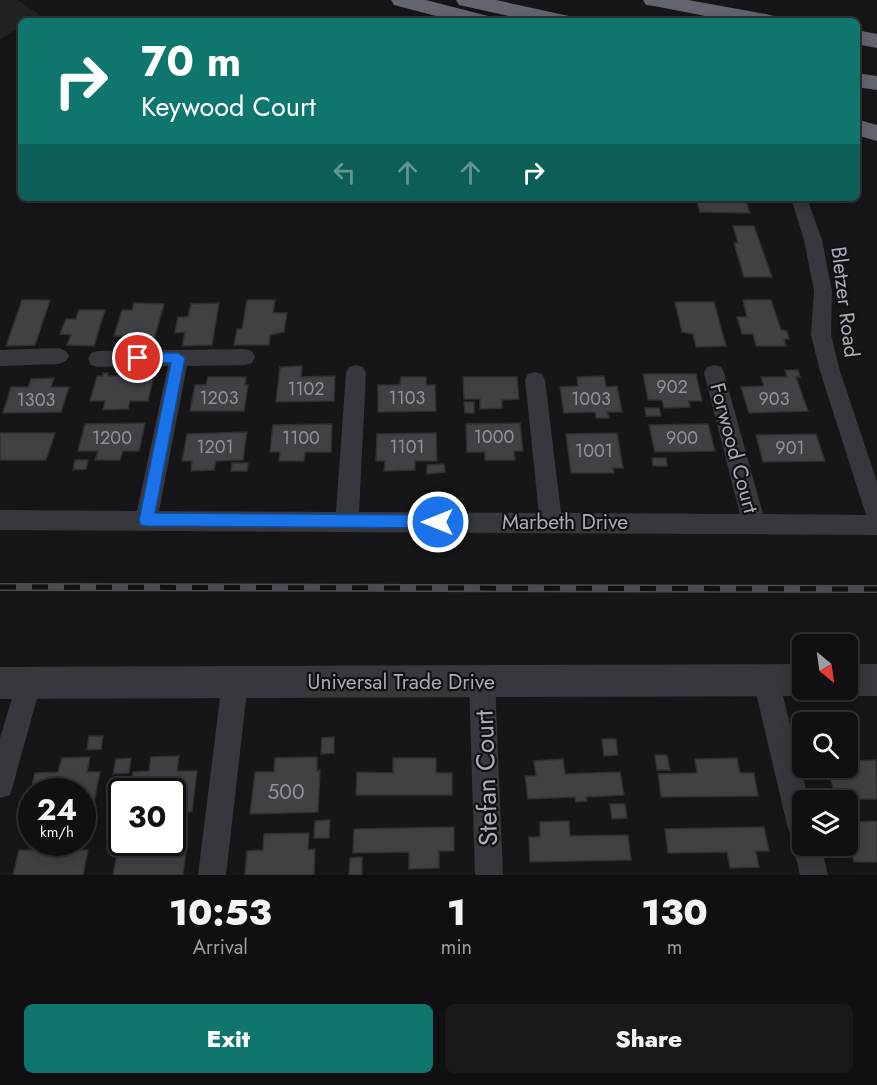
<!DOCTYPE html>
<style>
body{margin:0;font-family:Jost,sans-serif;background:#19191b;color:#f1f3f6;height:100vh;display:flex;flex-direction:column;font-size:22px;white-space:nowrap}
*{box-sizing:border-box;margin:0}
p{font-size:20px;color:#9c9d9f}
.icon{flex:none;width:33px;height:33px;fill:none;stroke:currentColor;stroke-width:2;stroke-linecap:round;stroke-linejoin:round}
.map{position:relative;height:875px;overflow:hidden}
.side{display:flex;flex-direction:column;background:#101012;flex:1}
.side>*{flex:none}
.guide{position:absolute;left:18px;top:18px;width:842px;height:183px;border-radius:9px;box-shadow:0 3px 15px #0003,0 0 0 2px #303032;background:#0f766e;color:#fff;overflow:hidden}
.needle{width:39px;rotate:151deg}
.tools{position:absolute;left:792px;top:634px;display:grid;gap:12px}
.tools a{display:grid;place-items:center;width:66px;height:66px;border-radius:9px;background:#101012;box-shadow:0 3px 15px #0003,0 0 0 2px #303032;font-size:30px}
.speed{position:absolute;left:18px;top:778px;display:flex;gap:12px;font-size:30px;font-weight:700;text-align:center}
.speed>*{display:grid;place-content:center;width:78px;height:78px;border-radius:50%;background:#101012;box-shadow:0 3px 15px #0003,0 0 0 2px #303032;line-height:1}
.speed small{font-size:15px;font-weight:400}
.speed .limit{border:3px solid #111;border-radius:9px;background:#fff;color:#111}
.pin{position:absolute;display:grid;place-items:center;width:51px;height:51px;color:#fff;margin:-26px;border:3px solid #fff;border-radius:50%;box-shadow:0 2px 6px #0007}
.me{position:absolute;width:66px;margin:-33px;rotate:270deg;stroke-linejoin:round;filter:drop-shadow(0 0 4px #0008)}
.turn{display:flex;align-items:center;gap:21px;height:126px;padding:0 24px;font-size:27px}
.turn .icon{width:78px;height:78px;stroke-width:2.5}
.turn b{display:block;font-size:42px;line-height:51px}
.lanes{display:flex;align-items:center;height:57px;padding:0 24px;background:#0003;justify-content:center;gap:30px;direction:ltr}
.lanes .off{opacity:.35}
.eta{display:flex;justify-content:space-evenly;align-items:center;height:102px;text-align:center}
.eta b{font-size:36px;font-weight:800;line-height:42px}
.cta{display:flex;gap:12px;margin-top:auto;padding:12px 24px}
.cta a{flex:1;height:69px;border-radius:9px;background:#0f766e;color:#fff;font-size:24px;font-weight:800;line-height:69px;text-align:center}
.cta a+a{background:#19191b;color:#f1f3f6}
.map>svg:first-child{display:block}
.built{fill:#222225}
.building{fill:#404145;stroke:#303034;stroke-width:1.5}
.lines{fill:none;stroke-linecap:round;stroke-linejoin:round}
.minor{fill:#37383d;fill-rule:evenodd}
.tertiary{fill:#37383d;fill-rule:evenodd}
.motorway{fill:#63666e;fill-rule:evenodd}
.rail-casing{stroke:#4a4c52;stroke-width:8}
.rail{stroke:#111113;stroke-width:5;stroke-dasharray:16;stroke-linecap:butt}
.route{fill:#1a73e8;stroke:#114b97;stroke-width:1.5}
.labels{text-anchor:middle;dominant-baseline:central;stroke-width:4.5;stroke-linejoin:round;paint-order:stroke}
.number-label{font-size:18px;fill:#8e929b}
.street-label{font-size:21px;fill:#a8adb8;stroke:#111113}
.near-number-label{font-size:21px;fill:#8e929b}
.near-street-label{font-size:26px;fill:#a8adb8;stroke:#111113}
</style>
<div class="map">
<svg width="877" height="875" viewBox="0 0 877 875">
<rect width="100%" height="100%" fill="#161618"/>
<path class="built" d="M0,0h18l23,16 -8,5h-12v6l-21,12z"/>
<g class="building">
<path d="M696,198h46l2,4h2l4,11 -50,-1z"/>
<path d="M733,226h21l18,51h-28l-10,-34h4z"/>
<path d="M22,300h28l-15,45 -29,1z"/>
<path d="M247,300h28l-2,13h14l-3,19 -14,3 -1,10h-35l3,-16h5z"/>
<path d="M743,300h28l10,30 6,1 2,8h-5l2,7h-30l-3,-12h-11l-5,-17h10z"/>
<path d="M675,302h39l12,44 -30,1 -3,-13 -11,-2z"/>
<path d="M134,303l30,1 -12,42 -30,-1 3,-9h-11l8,-26h10z"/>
<path d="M219,303l-7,42 -30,1 3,-14 -10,1 3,-16h10l3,-13z"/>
<path d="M79,310h26l-11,36 -27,-1 4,-10 -11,-1 6,-15h10z"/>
<path d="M302,366l-1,11 34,-1 -1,25 -58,1 4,-35z"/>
<path d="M785,370h13l2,7h-4l12,34 -59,2 -8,-26 23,-1 -3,-9h26z"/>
<path d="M103,373h5v3l46,-1 -6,26h-18l-2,8 -25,1 2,-9h-15l7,-25h6z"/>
<path d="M643,374h53l6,27h-13l1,6 -26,1 -2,-8h-14z"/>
<path d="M604,376l2,11 11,-1 5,26h-15l2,6h-13l-1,-6 -31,1 -4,-26 18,-1 -1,-9z"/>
<path d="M208,377h38l-1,8h3l-4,26h-54l5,-26h11z"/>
<path d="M401,377h25v8h9l1,26 -58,1v-27h22z"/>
<path d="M463,377h54l2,22 -17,1v8l-22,1v-10h-16z"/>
<path d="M54,378l-3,9h18l-8,25 -58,1 8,-26h17l3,-8z"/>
<path d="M464,402h10v11h-9z"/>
<path d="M645,408h14l2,8h-15z"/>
<path d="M145,423l-6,28h-16l-3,9h-25l3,-9h-20l7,-27z"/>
<path d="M520,423l3,28h-9l1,9h-30v-8h-18l-1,-28z"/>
<path d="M332,424l-1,28h-26l-1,9h-25l1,-9h-10l3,-27z"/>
<path d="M708,424l7,27 -60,1 -6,-27z"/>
<path d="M247,432l-4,28 -27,1 -2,9 -23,1 1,-10h-10l5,-27z"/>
<path d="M0,433h55l-9,27h-46z"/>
<path d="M436,433l1,28h-22v9l-31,1 1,-10h-9l1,-27z"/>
<path d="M617,433l6,35h-10l1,5h-43l-5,-39z"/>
<path d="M816,434l9,27 -62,1 -7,-27z"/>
<path d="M652,458h14l1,8h-14z"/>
<path d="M75,460h13l-2,9 -13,1z"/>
<path d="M232,463h16l-1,8h-16z"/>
<path d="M444,464l1,8 -18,2v-9z"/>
<path d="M89,736h14l-2,13 -14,1z"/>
<path d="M334,737v16l-13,1 1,-16z"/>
<path d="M602,739h14l2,16 -14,1z"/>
<path d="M655,755h12l3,15h-13z"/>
<path d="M179,756l-2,15h20l-5,41h-20v-20h-43l4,-20 16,-1 2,-14z"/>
<path d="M90,757l-3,15h13l-8,40h-10v-20h-50v21h-7l10,-40 23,-1 4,-14z"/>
<path d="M317,757v14l3,-1 -2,42 -68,2 5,-42h19l1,-14z"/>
<path d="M131,758l-2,15 -16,1 3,-15z"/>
<path d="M393,758h43v15h16v22h-96l1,-23 36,1z"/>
<path d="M737,758l3,15h14l4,23 -97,1 -3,-23 39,-1 -2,-14z"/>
<path d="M563,759l2,15 55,-2 4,23 -38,2 1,4 -11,1 -1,-5 -47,2 -3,-23h11l-2,-15z"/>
<path d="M876,760l1,39h-41l-6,-22 11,-1 -3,-8h10v-7z"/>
<path d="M610,804h15l2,14 -15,1z"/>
<path d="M330,820l-1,18h-15l1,-17z"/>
<path d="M569,821l1,15 58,-1 3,25 -101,2 -1,-25h11v-15z"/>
<path d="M877,821v41h-23l-6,-24h10l-5,-16z"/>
<path d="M454,827v24h-15v17l-30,1v-17l-56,1 1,-24z"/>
<path d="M764,827l5,24h-13l3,16 -29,1 -3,-16 -59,1 -3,-24z"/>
<path d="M309,833l-1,17 7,-1 -1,26h-69l2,-24 16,-1 1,-16z"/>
<path d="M172,841h15l-4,34h-70l6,-32z"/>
<path d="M43,843h29l-1,7h17l-5,25h-70l6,-25h22z"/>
<path d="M362,857v18h-13l1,-17z"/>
</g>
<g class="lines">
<g class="minor">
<path d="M791,198h16l15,42 10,51 -1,44 9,36 37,111v53l-877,-5v-20l137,1 31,-145 -70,1 -7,-2 -3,-6 3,-6 7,-2 147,-2 7,2 3,6 -3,6 -7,2 -58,1 -28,145 177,1 10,-139 3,-6 7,-2 7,2 3,6 -7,139 180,1 -14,-133 3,-6 7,-2 7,2 3,6 16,133 179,1 -36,-141 3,-6 7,-2 7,2 3,6 39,141 103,1 -46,-144 -9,-36 3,-44 -10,-51z"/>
<path d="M59,348l7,3 3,5 -3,5 -7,3 -59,2v-16z"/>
<path d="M766,667l9,4 4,9 30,121h-7v45h19l7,29h-28l-7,-29 2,-6 -3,-1 -4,-10 -35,-149 4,-9z"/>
<path d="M235,669l9,4 4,9 -22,193h-28l24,-193 4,-9z"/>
<path d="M482,669l9,4 4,9 8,193h-28l-6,-193 4,-9z"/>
<path d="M28,671l9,4 4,9 -28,101 -3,10 -10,3v-60l19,-63z"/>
</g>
<g class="tertiary">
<path d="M802,664v26h12l-12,6 -802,3v-32z"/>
<path d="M848,664h29v32h-29l-11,-5 11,-1z"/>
</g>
<g class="motorway">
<path d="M391,0h35l62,16 3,5h-36l-61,-16z"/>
<path d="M456,0h40l73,16 3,5h-40l-73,-16z"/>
<path d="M643,0h45l78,14 8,2 3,5h-46l-77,-15 -8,-1z"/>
<path d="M856,30l21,4v14l-21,-4z"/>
<path d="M856,73l21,3v14l-21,-3z"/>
<path d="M856,119l21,6v16l-21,-6z"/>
</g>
<g class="rail-casing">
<path id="rail" d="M0,587l877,2"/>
</g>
<use href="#rail" class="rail"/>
</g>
<path class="route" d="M138,353h40l7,5 -30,155 283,2 5,2 2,5 -2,4 -5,2 -292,-2 -5,-1 -2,-5 32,-157 -37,-1 -2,-4 2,-3z"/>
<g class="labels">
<g class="number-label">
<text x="672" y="387">902</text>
<text x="306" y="389">1102</text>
<text x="219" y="398">1203</text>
<text x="407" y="398">1103</text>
<text x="591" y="399">1003</text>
<text x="774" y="399">903</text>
<text x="36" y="400">1303</text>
<text x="494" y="437">1000</text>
<text x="112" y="438">1200</text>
<text x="301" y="438">1100</text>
<text x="682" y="438">900</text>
<text x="215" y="447">1201</text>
<text x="407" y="447">1101</text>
<text x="790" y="448">901</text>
<text x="594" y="451">1001</text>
</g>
<g class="street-label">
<text transform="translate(845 302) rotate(83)">Bletzer Road</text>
<text transform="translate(734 448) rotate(75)">Forwood Court</text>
<text x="565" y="522">Marbeth Drive</text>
<text x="401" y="682">Universal Trade Drive</text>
</g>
<g class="near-number-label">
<text x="286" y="792">500</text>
</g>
<g class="near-street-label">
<text transform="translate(486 778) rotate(-92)">Stefan Court</text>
</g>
</g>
</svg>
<div class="tools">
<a><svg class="needle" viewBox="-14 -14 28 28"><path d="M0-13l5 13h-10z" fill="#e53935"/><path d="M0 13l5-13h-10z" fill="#9c9d9f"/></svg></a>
<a><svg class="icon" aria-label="search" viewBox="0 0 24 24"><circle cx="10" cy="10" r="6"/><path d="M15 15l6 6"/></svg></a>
<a><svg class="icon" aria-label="layers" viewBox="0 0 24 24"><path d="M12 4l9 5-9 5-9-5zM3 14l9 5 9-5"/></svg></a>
</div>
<div class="speed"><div>24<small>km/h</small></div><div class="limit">30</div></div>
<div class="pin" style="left:138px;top:358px;background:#d93025"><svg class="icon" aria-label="arrive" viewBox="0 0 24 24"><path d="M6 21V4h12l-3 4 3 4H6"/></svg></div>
<svg class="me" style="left:438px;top:522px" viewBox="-20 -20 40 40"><circle r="17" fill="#1a73e8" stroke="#fff" stroke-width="3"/><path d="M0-11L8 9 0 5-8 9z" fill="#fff"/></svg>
<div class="guide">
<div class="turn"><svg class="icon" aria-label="right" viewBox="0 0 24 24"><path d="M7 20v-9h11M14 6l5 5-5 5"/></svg><div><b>70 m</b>Keywood Court</div></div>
<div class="lanes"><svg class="icon off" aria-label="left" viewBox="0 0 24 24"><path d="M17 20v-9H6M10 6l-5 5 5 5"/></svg><svg class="icon off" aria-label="ahead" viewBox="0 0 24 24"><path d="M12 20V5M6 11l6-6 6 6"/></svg><svg class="icon off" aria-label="ahead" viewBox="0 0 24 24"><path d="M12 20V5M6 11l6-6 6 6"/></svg><svg class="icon" aria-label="right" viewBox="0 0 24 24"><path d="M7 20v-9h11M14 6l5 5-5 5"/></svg></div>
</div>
</div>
<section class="side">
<div class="eta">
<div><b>10:53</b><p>Arrival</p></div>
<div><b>1</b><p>min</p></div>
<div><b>130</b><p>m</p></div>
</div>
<div class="cta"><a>Exit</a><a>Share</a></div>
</section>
